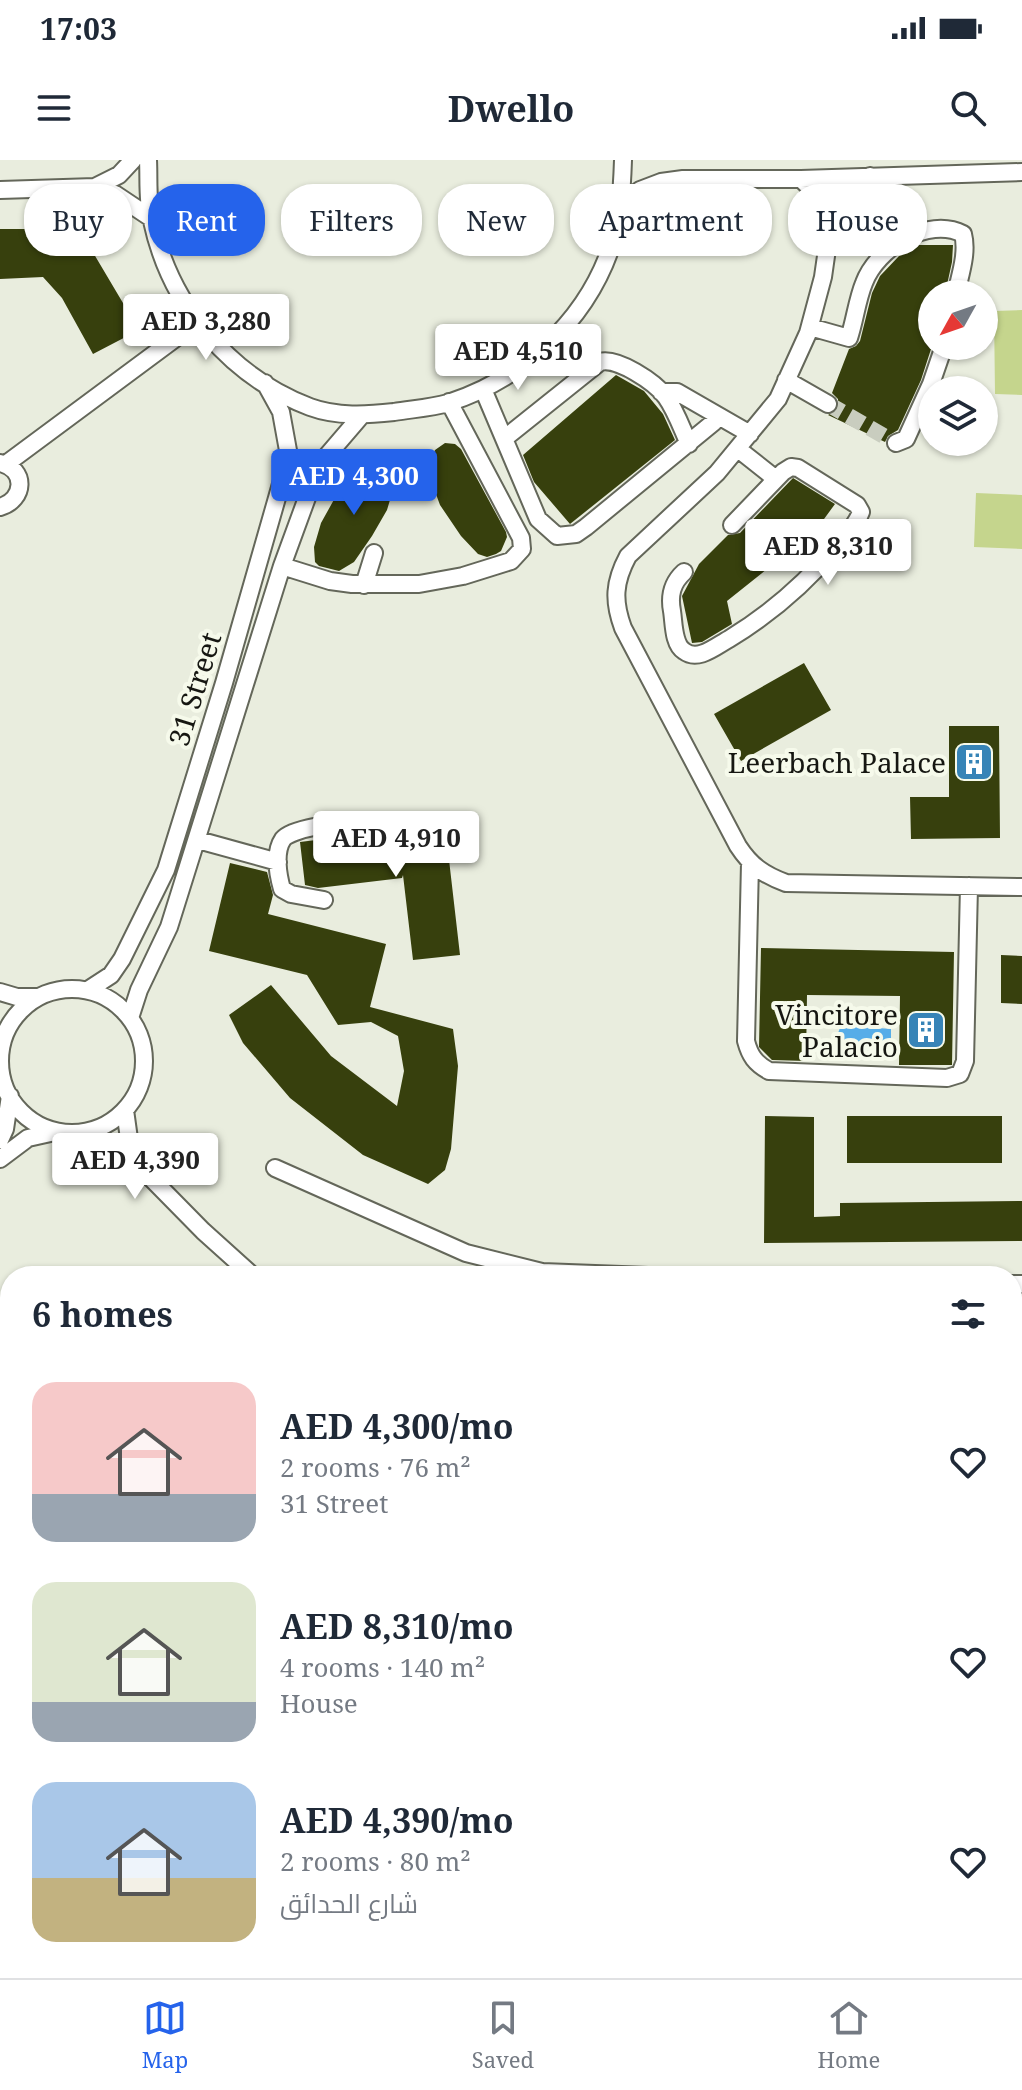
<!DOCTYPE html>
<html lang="en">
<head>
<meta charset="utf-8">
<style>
  body { margin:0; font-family:"Noto Serif",Cairo,serif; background:#f2f2f3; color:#1f2937; height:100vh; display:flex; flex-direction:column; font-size:30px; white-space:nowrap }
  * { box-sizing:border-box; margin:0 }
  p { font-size:26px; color:#747a83 }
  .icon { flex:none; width:44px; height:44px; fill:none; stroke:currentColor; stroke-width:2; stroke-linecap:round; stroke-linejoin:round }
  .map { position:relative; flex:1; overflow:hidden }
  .details { position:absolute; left:0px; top:1106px; width:1022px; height:712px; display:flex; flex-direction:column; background:#fff; border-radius:32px 32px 0 0; box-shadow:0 2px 6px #0004 }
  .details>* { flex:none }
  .top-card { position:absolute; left:24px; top:24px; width:974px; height:72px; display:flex; gap:16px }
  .needle { width:52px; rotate:230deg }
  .controls { position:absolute; left:918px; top:120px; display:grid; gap:16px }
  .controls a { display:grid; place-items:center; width:80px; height:80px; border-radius:50%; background:#fff; box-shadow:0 2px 6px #0004; font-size:40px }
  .price { position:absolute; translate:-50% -68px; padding:0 18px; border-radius:8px; background:#fff; color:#222; font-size:26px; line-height:52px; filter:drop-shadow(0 2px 4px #0008) }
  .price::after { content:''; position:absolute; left:50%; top:48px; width:24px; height:18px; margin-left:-12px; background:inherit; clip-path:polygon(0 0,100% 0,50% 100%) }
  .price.selected { background:#2563eb; color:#fff }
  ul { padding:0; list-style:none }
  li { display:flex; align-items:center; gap:24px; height:200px; padding:0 32px }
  li span { display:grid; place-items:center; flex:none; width:224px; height:160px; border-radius:24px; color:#555 }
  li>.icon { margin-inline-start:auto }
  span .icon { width:96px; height:96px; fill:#fffc; stroke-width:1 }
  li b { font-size:34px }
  h2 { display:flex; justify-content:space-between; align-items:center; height:96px; padding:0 32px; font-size:34px }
  .pill { padding:0 28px; border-radius:32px; background:#fff; box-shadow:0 2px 6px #0004; font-size:28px; line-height:72px }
  .pill.selected { background:#2563eb; color:#fff }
  .status { display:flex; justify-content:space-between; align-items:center; height:56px; padding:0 40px; background:#fff; direction:ltr }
  .status svg { height:22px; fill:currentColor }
  header { display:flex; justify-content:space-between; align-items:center; height:104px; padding:0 32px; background:#fff; font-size:36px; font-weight:700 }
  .tab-bar { display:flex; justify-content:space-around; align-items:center; height:112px; border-top:2px solid #e0e1e3; background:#fff; font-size:22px; color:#747a83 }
  .tab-bar a { display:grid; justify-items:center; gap:4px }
  .tab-bar .selected { color:#2563eb }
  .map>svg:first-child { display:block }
  .green { fill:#c5d58d }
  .water { fill:#56ade8 }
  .building { fill:#37400d }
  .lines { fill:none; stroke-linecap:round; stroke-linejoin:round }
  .minor-tunnel { stroke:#c9cdbf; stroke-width:16; stroke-dasharray:16 8; stroke-linecap:butt }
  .minor-casing { stroke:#64675a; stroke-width:20 }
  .minor { stroke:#fff; stroke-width:16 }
  .labels { text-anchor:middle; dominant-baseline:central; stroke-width:8; stroke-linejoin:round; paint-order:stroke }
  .street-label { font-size:28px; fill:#161712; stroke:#f6faeb }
  .poi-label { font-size:28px; fill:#161712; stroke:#f6faeb; text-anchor:end }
</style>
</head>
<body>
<div class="status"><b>17:03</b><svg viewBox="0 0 49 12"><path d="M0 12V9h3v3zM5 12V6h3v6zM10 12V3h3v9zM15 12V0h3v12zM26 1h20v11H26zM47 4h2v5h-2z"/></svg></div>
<header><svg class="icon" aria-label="menu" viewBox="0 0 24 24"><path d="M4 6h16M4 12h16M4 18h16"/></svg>Dwello<svg class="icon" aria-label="search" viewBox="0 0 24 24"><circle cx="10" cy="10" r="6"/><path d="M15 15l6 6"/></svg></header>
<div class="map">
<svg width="1022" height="1818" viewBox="0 0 1022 1818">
  <rect width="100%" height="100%" fill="#e9edde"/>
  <path class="green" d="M1022 150V235L995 234 994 151Z
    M976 333 1022 335V389L974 387Z"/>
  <path class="water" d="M841 865 891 869V886L843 884 837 876Z"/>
  <path class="building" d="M0 69H65L88 84 139 170 93 194 62 138 43 117 0 119Z
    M918 85H953L952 102 945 134H932V186L921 220 898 270 888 276 885 282 828 255 838 249V239L832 233 849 189 856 186 860 181 872 133 880 116 899 96Z
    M616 215 644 231 663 254 675 280 570 364 534 322 523 295Z
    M445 283 455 284 461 289 506 372 507 377 501 391 496 394 487 397 478 394 461 376 440 345 430 318 431 299 435 290Z
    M380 303 389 309 395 323 387 350 372 376 354 402 339 411 319 406 315 402 314 387 321 363 341 327 365 305Z
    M793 318 835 344 816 370 727 441 732 464 702 482 692 483 682 436 699 404 728 375 740 373Z
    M804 503 831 550 741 601 714 554Z
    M949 566H999L1000 678 911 679 910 637H949Z
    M445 665 460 795 413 800 403 715 402 718 318 728 305 725 300 682 348 676 356 683 362 684 368 680 371 674Z
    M230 703 267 712 273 735 268 754 386 784 370 847 453 869 458 906 451 989 445 1010 428 1024 363 995 290 938 243 883 229 855 271 825 331 896 397 946 404 911 398 876 371 862 338 865 307 815 209 791Z
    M761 788 954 792 952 905H899L900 836 807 835 806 901 772 900 759 887Z
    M1001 795 1022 796V844L1001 843Z
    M765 956 814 957V1057L840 1056V1043L1022 1041V1081L764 1083Z
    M847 956H1002V1003H847Z"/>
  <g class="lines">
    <path class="minor-tunnel" d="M828 244 896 283"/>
    <defs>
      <path id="minor" d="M148 0C149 20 147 41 152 61 170 145 229 216 310 247 337 257 367 255 394 252 412 249 431 248 448 243 522 219 584 163 610 90 620 60 622 31 623 0
        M870 16 853 31 839 48 830 68 823 117 808 173 778 239 717 313 628 396C614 422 613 441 623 468L738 686C751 706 764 715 786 723L1022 727
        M801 19C817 34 825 47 830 68
        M95 27 119 15 133 0
        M0 30 95 27 115 34 151 58
        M622 43 640 30 661 22 683 19H801L1022 12
        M810 167 849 178C855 160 857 140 864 123 877 88 928 56 963 74 968 93 960 115 956 134
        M786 220 828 244
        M483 229 538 359 557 376 576 374 586 367 714 262
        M661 232H677L750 274
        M505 278 600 202C617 197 655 222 666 237 676 251 682 269 689 284
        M896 283 906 279 931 224 944 186
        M738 289 776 319
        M0 303C27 309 25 340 0 347
        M6 304 196 163
        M282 406 330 421 352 424H419L463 416 511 401 522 389 521 378 449 242
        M684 412C672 423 669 435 672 451 674 463 673 484 684 491 698 502 716 486 729 479 770 454 805 424 836 387 845 377 856 365 861 352L857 345 798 308 791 307 783 312 732 365
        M364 425 374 393
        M198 680 278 702
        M750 703 746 881C750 896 755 903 769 911L947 918 960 914 965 901 969 726
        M324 740 291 734 282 729C278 715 274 692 283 679 291 669 338 661 350 665 356 667 356 669 360 673
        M0 901a72 72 0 1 1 144 0a72 72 0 1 1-144 0Z
        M88 830 111 815 122 799 166 710 224 523 289 296 281 252 265 223
        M0 832 17 837H37
        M130 858 139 830 169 767 282 406 312 324 325 298 361 256
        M125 950 130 986 144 1011 203 1071 253 1116
        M80 973 109 989 139 1017
        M0 980 5 969 10 936
        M0 999 28 978 55 972
        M275 1008 466 1093 542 1112 648 1116
        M1012 1124H1022
        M0 1236 10 1246
        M1012 1377H1022
        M2 1422 10 1431
        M0 1472 10 1461
        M0 1528 10 1535
        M1012 1632 1022 1631
        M364 1808 365 1818
        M576 1808 617 1818
        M938 1818V1808"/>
    </defs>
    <use href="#minor" class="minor-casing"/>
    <use href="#minor" class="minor"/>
  </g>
  <defs>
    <symbol id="building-square" viewBox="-11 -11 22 22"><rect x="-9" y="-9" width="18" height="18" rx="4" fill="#3784b7" stroke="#f6faeb"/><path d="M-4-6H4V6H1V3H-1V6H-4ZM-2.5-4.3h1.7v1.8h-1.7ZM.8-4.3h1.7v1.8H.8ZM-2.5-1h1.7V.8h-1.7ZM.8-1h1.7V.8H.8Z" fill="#fff"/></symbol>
  </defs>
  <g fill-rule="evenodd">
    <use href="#building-square" x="952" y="580" width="44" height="44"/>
    <use href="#building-square" x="904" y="848" width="44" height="44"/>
  </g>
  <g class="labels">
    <g class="street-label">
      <text transform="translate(194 529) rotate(-73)">31 Street</text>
    </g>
    <g class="poi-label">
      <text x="946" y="602">Leerbach Palace</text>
      <text x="898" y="854">Vincitore<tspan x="898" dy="32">Palacio</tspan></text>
    </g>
  </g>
</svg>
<div class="controls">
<a><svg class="needle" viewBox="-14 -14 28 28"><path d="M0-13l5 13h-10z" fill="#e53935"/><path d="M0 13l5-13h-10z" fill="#747a83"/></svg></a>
<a><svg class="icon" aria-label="layers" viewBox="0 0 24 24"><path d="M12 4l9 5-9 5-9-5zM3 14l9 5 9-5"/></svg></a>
</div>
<b class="price" style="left:206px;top:202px">AED 3,280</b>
<b class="price" style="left:518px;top:232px">AED 4,510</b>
<b class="price selected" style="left:354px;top:357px">AED 4,300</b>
<b class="price" style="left:828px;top:427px">AED 8,310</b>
<b class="price" style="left:396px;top:719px">AED 4,910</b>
<b class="price" style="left:135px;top:1041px">AED 4,390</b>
<div class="top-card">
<a class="pill">Buy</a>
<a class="pill selected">Rent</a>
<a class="pill">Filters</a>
<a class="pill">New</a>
<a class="pill">Apartment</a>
<a class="pill">House</a>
</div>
<section class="details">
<h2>6 homes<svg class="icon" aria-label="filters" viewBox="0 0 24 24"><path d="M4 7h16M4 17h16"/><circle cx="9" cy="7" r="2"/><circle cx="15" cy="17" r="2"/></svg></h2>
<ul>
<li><span style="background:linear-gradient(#f6c9c9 70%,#9aa5b1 0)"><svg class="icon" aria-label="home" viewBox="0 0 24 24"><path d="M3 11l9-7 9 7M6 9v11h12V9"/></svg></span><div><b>AED 4,300/mo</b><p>2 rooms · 76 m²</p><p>31 Street</p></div><svg class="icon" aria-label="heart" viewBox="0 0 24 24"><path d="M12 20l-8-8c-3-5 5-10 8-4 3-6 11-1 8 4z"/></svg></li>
<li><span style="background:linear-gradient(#dfe7d0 75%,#9aa5b1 0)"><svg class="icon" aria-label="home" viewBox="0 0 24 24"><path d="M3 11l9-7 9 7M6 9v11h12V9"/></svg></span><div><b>AED 8,310/mo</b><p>4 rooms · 140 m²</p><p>House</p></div><svg class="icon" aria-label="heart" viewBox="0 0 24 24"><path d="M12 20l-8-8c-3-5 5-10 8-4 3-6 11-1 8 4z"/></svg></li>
<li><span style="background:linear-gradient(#a9c7e8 60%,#c2b280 0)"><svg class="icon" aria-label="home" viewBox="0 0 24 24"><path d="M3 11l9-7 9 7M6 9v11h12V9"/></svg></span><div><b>AED 4,390/mo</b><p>2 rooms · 80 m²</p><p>شارع الحدائق</p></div><svg class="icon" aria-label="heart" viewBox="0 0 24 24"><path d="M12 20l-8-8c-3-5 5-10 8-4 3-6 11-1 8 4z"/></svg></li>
</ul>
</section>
</div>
<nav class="tab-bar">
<a class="selected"><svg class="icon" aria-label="map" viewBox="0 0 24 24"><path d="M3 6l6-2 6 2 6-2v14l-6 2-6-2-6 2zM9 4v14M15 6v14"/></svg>Map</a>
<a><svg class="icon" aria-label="saved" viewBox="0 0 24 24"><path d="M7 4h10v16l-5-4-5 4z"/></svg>Saved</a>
<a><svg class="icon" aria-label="home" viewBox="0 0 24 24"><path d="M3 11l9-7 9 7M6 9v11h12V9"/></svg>Home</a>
</nav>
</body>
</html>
